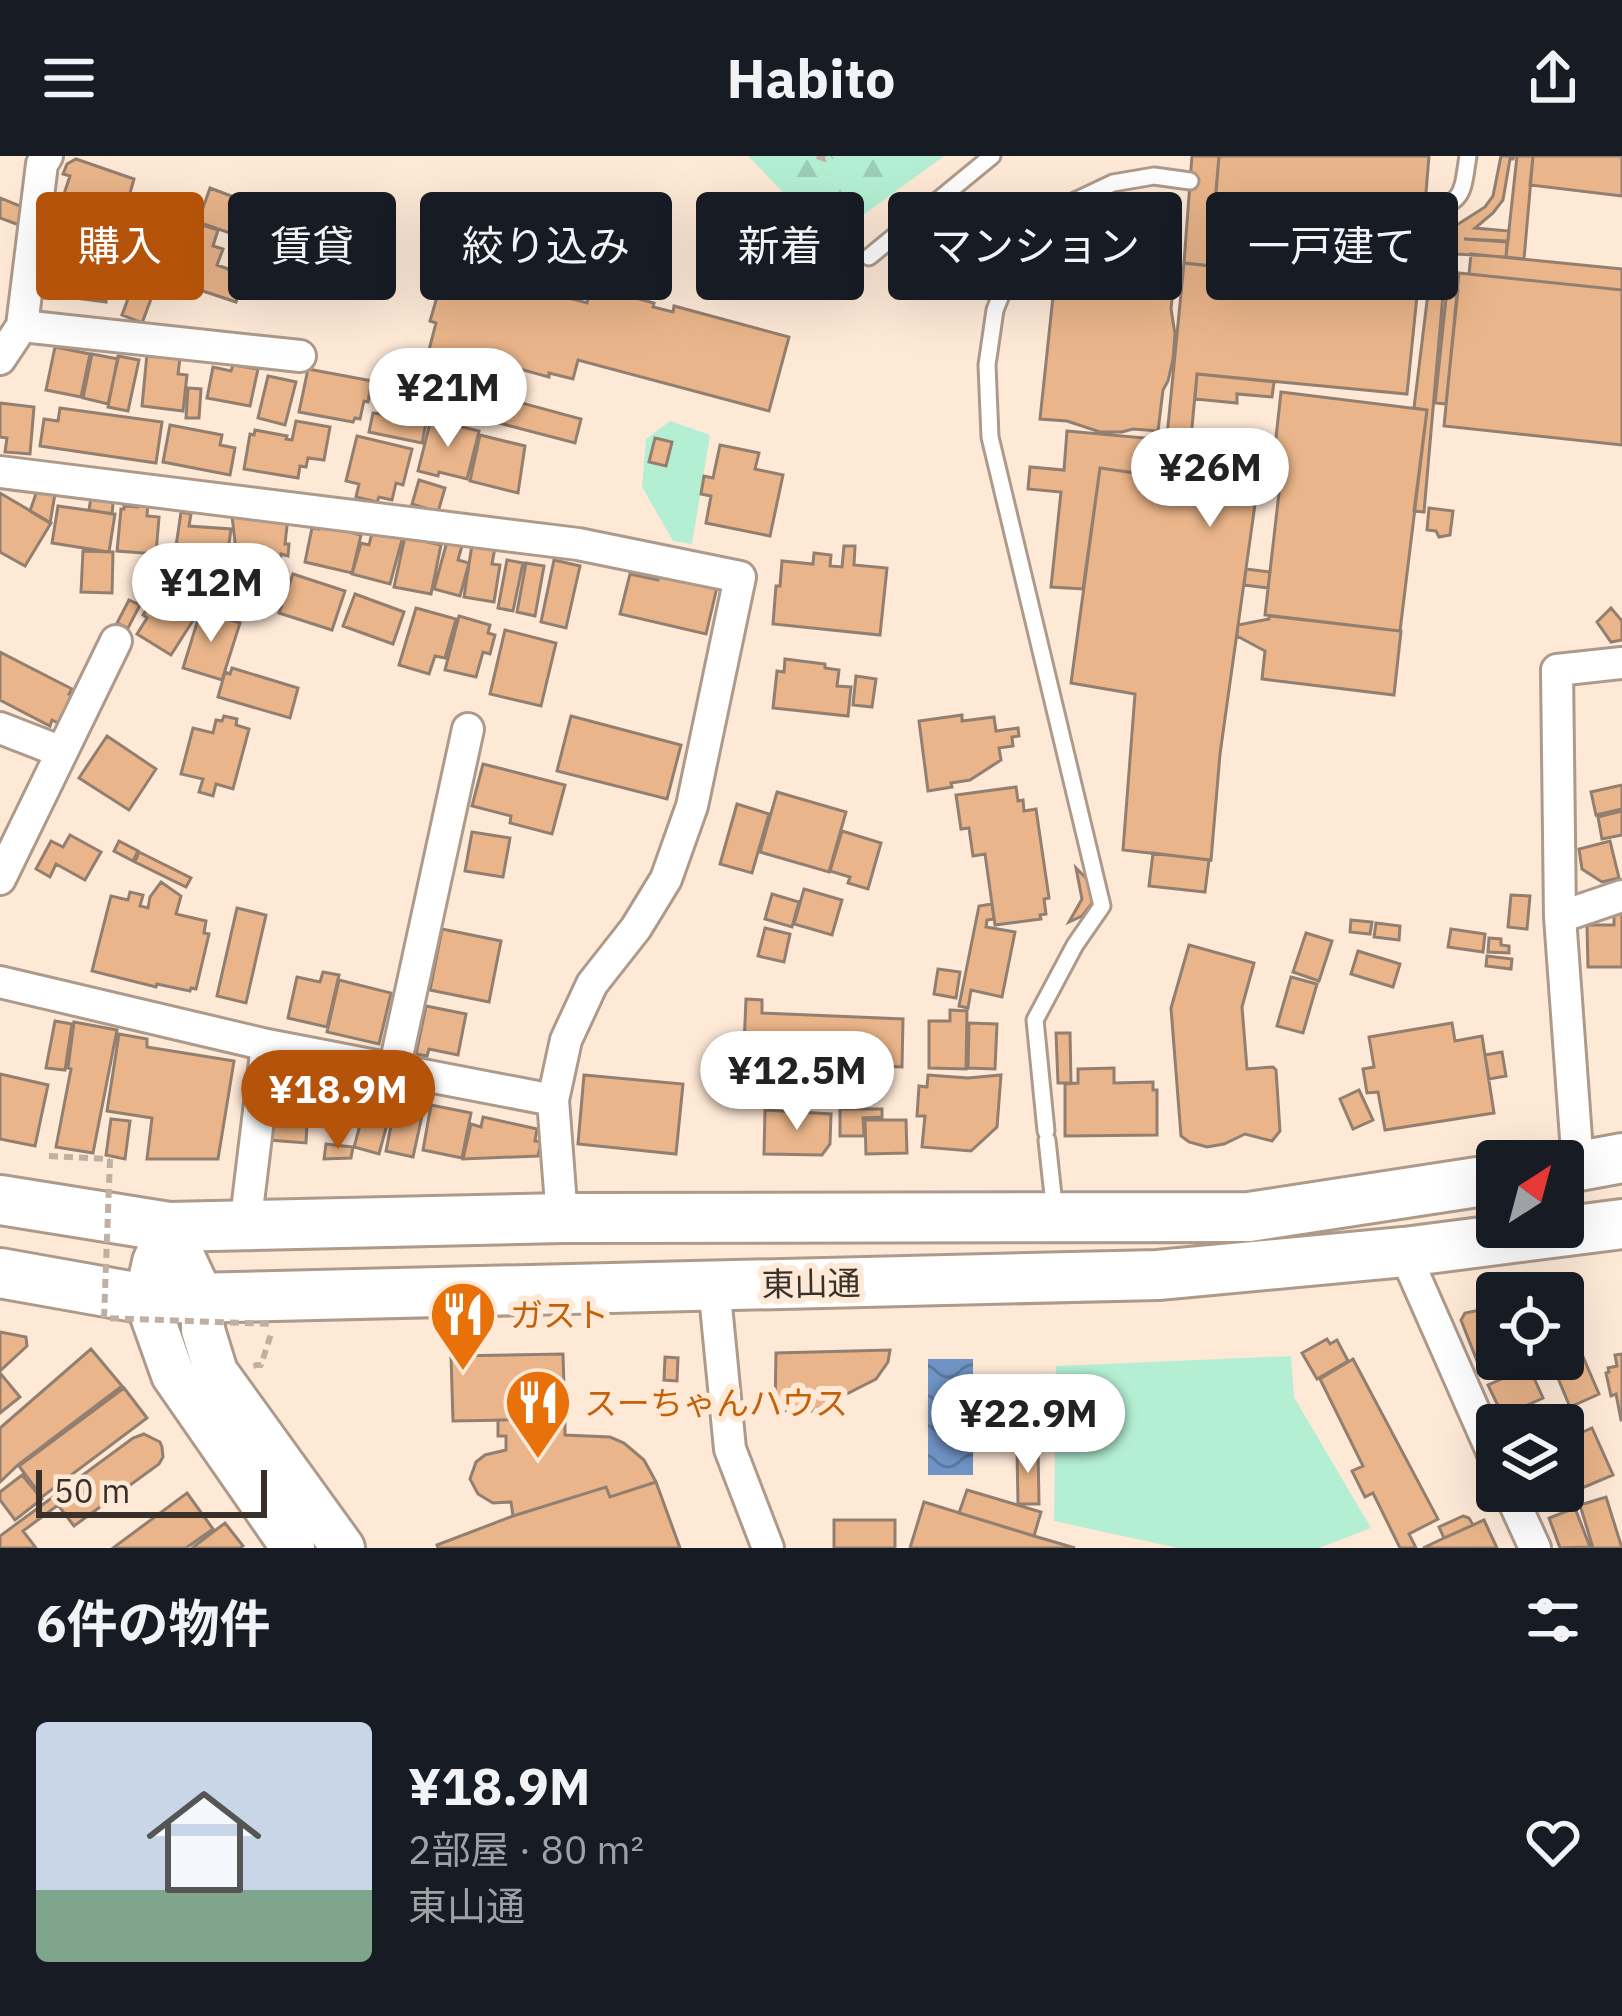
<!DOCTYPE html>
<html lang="ja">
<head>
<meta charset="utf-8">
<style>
  body { margin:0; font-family:"IBM Plex Sans","Noto Sans JP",sans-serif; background:#20242c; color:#f1f3f6; height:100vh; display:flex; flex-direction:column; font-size:45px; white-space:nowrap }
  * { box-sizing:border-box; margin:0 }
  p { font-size:39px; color:#9ea1a6 }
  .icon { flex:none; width:66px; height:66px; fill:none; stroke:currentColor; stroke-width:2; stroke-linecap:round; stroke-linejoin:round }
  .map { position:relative; height:1392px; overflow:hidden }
  .panel { display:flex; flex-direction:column; background:#171b24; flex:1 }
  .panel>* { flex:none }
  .guide { position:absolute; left:36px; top:36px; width:1551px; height:108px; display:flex; gap:24px }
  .needle { width:78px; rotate:36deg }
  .controls { position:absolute; left:1476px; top:984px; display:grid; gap:24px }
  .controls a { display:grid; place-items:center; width:108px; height:108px; border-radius:12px; background:#171b24; box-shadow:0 12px 48px #0002; font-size:60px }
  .scale { position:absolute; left:36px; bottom:30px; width:231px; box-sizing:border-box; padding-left:12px; border:6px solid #39302a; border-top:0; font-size:33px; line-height:42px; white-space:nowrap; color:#39302a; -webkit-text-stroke:9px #fee9d7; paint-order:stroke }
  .price { position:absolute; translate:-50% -102px; padding:0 27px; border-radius:42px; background:#fff; color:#222; font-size:39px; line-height:78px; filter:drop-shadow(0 3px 6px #0008) }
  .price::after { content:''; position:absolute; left:50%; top:72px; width:36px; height:27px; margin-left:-18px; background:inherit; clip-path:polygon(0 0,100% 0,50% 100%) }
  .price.on { background:#b45309; color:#fff }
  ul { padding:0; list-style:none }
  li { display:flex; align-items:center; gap:36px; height:300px; padding:0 36px }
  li+li { border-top:3px solid #363941 }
  li span { display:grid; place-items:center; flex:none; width:336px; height:240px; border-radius:12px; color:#555 }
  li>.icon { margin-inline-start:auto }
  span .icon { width:144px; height:144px; fill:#fffc; stroke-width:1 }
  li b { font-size:51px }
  h2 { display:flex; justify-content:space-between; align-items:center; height:144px; padding:0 36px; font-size:51px }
  .chip { padding:0 42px; border-radius:12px; background:#171b24; box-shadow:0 12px 48px #0002; font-size:42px; line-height:108px }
  .chip.on { background:#b45309; color:#fff }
  header { display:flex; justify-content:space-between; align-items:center; height:156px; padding:0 36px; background:#171b24; font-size:54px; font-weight:700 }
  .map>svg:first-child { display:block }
  .forest { fill:url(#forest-firs) }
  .park { fill:#b4efd4 }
  .water { fill:url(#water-waves) }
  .building { fill:#eab58a; stroke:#937f70; stroke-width:3 }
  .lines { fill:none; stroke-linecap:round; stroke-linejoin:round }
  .lane-casing { stroke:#ae9a8a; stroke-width:21 }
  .street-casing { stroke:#ae9a8a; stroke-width:36 }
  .secondary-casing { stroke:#ae9a8a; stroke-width:48 }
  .primary-casing { stroke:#ae9a8a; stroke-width:54 }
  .path { stroke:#c1b0a2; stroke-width:6; stroke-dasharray:9 6; stroke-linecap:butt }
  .lane { stroke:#fff; stroke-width:15 }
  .street { stroke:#fff; stroke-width:30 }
  .secondary { stroke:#fff; stroke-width:42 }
  .primary { stroke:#fff; stroke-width:48 }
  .path-bridge { stroke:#c1b0a2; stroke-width:6; stroke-dasharray:9 6; stroke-linecap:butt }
  .labels { text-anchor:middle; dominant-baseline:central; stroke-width:12; stroke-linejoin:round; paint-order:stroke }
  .street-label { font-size:33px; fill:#39302a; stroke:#fee9d7 }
  .food-label { font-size:33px; fill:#c56008; stroke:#fee9d7; text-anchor:start }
</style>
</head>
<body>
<header><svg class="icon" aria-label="menu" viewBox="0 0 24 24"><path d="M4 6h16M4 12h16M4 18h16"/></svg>Habito<svg class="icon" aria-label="share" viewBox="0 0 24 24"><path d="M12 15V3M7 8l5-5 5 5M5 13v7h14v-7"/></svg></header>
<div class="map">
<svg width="1622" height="1392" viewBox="0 0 1622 1392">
  <defs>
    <pattern id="forest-firs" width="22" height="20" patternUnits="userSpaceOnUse" patternTransform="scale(3)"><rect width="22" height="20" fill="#b4efd4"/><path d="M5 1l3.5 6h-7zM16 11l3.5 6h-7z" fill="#9ccdb6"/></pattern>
    <pattern id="water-waves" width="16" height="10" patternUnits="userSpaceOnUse" patternTransform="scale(3)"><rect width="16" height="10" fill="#6f93c4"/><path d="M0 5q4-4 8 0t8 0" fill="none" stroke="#5c789f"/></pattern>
  </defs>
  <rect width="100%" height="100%" fill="#fee9d7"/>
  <path class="forest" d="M748 0H944L829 84Z"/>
  <path class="park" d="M670 265 710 279 692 388 673 385 642 331 646 283Z
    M1291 1200 1294 1241 1371 1372 1319 1392H1178L1054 1365 1056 1210Z"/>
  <path class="water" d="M928 1203H973V1319H928Z"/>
  <path class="building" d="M1192 0H1219L1210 110 1184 107Z
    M1219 0H1429L1419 121 1210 104Z
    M1501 0H1514L1513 3H1510L1503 44 1493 57 1475 72 1509 75 1508 85 1464 83 1507 86 1506 101 1456 98 1432 125 1444 127 1424 356 1414 355 1427 254 1414 252 1428 137 1417 136 1423 79 1438 81 1485 51 1493 40Z
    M1517 0H1533L1524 103 1506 101Z
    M1533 0H1622V40L1530 29Z
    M76 3 134 23 130 37 142 42 133 66 63 41 70 20 63 18 67 8Z
    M210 32 268 54 256 86 198 66Z
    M0 42 25 52 19 69 0 62Z
    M558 43 584 50 577 77 551 70Z
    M185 52 200 58 196 67 218 74 213 90 223 93 217 109 245 119 236 146 161 121Z
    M151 53 180 64 165 108 134 100Z
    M51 78 89 83V89L112 92 111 98 116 99 111 140H106V146L51 139V134L48 133 53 91 49 90Z
    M1107 79 1134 85 1137 93 1130 98 1129 104 1151 113 1175 115 1171 153 1175 178 1173 203 1168 225 1163 234 1158 275 1133 273 1122 276H1100L1067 265 1040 263 1057 103 1086 105 1103 100 1104 95 1099 86Z
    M1471 98 1622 113V134L1469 118Z
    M1184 107 1418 130 1407 238 1197 218 1187 324 1257 334 1220 598 1211 704 1123 694 1135 538 1071 527 1100 312 1163 321Z
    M140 111 160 119 142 167 122 159Z
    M451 111 487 121 484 131 499 135 502 124 587 147 591 130 654 147 653 151 673 156 674 150 789 181 769 255 578 204 573 223 549 217V221L520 213 519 218 429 194 436 167 430 165 437 141 446 133Z
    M1459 117 1622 134V289L1444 270Z
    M1447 133 1458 134 1446 248 1435 247Z
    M55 191 90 198 81 241 46 234Z
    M92 198 118 203 108 248 83 242Z
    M147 198 180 202 178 218 187 219 183 255 142 250Z
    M118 200 139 204 128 255 108 251Z
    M233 209 258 213 250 250 207 242 213 211 231 215Z
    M308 213 372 225 368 246 364 245 360 263 355 262 353 266 299 256Z
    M390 217 418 225 413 243 385 236Z
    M1197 218 1274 226 1272 241 1237 238V247L1195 243Z
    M268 220 296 226 285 269 258 262Z
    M426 221 581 263 575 287 419 246Z
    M188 232 201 233 199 262H186Z
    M1281 236 1427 254 1400 475 1265 459 1279 337 1270 336Z
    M0 247 34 251 30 298 5 296 7 282 0 281Z
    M382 248 428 257 422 287 369 276 373 257 380 258Z
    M60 252 162 266 156 307 40 290 44 263 58 265Z
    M431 263 479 275 467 323 439 316 438 320 418 315Z
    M296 265 330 271 324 304 308 302 306 311 300 310 298 322 244 313 250 278 254 279 255 274 287 280 286 283 292 284Z
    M170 269 222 279 220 289 235 292 230 319 163 306Z
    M1067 275 1167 284 1163 321 1100 312 1083 433 1051 431 1061 336 1028 333 1030 311 1064 314Z
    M480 279 525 290 518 337 470 325Z
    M357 280 412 293 403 329 396 327 392 344 379 341 377 346 356 341 359 328 346 325Z
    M1194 280 1255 288 1254 297 1274 300 1271 319 1190 308Z
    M655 282 672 286 666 310 649 306Z
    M720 289 759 297 755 313 783 319 770 380 706 367 711 340 701 338 704 320 713 322Z
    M1190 308 1271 319 1270 336 1188 324Z
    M419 324 445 332 438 356 412 348Z
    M38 332 55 338 50 367 30 355Z
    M92 335 114 338 112 358 89 354Z
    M0 337 51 367 25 410 0 396Z
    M138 347 148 348 147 360 159 361 156 398 117 395 121 353H124V350L138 351Z
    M58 350 115 358 109 396 52 387Z
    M231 351 288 361 285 388H289L288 400 281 398 280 407 268 406 267 421 254 420V433L231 431 235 386Z
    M1429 352 1453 355 1450 379 1439 381 1436 375 1427 374Z
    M181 356 191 358 189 370 231 373 225 418 173 411Z
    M320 368 361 379 352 417 305 406 312 372 319 373Z
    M373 373 403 380 390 428 352 418 361 387 369 389Z
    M405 381 441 389 431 438 394 431Z
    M448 382 463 386 458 404 469 407 460 440 434 433Z
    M473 382 496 386 492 408 500 409 494 446 464 441Z
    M844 390H855L854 409 887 412 880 479 773 468 776 430H780L782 405 813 408 814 397 831 399 830 410 842 411Z
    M83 395 113 396 112 437 81 436Z
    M507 404 523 407 513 455 498 452Z
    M554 404 580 410 566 472 541 466Z
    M526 407 544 410 535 460 517 456Z
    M1246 413 1270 416 1268 432 1244 429Z
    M660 414 718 427 706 478 620 458 630 418 658 424Z
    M293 418 345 435 332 474 279 457Z
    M355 438 404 456 393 488 343 470Z
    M156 439 173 449 177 441 199 455 171 499 137 478 147 462 143 459Z
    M129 444 140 449 128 472 117 467Z
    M416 452 456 463 445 502 435 500 429 518 399 509Z
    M1611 452 1622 465V484L1611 486 1597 466Z
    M201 454 240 467 222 524 183 512Z
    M459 460 490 469 488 477 495 479 490 498 483 496 476 521 445 514Z
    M1269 460 1401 475 1394 539 1262 523 1265 495 1237 480 1238 469 1269 463Z
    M505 474 556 487 541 550 490 538Z
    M0 496 72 533 69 538 76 541 62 569 52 564 50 570 0 544Z
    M785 503 825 508V512L839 514 837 530 851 531 848 560 773 552 777 515 784 516Z
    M232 512 298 532 290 562 218 541 225 516 230 518Z
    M856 520 876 523 872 551 853 549Z
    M962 559V565L994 561 996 575 1018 572 1019 580 1012 581 1013 590 999 592 1001 604 970 624 951 627 952 631 928 635 919 565Z
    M224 560 237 563 236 569 249 573 233 633 216 628 213 640 199 636 203 623 181 618 193 572 213 577 216 564 222 565Z
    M571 560 681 589 667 643 557 615Z
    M107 580 156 613 129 654 79 622Z
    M483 608 565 629 552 678 510 667 511 660 472 650Z
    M1622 629V653L1596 659 1591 636Z
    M1016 631 1018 645 1023 644 1024 655 1036 653 1049 742 1044 743 1046 758 1040 759 1041 763 995 769 985 698 973 700 969 672 961 673 956 639Z
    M777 636 846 656 829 716 760 696Z
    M737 648 769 658 752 717 720 708Z
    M1622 655V679L1602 683 1598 661Z
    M842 675 881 687 868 733 848 727 850 721 830 715Z
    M472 676 510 682 503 721 465 715Z
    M70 679 101 696 85 724 56 708 50 721 36 713 51 685 63 691Z
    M119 685 138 695 133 705 114 695Z
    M1610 685 1619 722 1602 726 1582 713 1579 693Z
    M139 696 191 722 186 731 135 706Z
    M1153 697 1209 704 1205 736 1149 730Z
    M1076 712 1092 728 1094 745 1082 760 1069 766 1082 743Z
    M161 726 181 740 176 758 206 765 204 777 209 778 196 833 191 832 190 835 157 828 156 831 92 815 111 740 128 744 130 736 143 739 140 750 148 752 150 741Z
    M804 733 842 744 832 779 794 768Z
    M772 738 799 746 792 771 765 763Z
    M1511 739 1530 740 1527 773 1508 771Z
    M992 748 994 763 987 764 986 771 1015 776 1002 841 971 834 968 852 959 850 979 750Z
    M237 752 266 759 246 847 217 840Z
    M1614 757H1622V811H1588L1587 769H1614Z
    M1351 764 1372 766 1370 778 1350 776Z
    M1376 767 1400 770 1399 784 1374 781Z
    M765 772 790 778 784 806 758 800Z
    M442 773 501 785 489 846 430 834Z
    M1451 773 1485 778 1483 796 1448 791Z
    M1306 777 1332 785 1319 825 1293 816Z
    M1489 782 1501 783V789L1509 790V797L1488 796Z
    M1189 789 1254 807 1242 851 1247 913 1273 911 1276 914 1280 975 1272 985 1245 978 1224 988 1207 991 1189 986 1181 980 1171 852Z
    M1358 795 1400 808 1393 831 1351 818Z
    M1487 800 1512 803 1511 813 1486 810Z
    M938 813 960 816 956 842 934 838Z
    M323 816 339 819 327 871 288 862 297 821 320 826Z
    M1291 821 1317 828 1303 877 1277 870Z
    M339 824 391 837 379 888 327 876Z
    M746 843 762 844V857L903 863 902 911 757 905 758 891 744 890Z
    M426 850 466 858 458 899 429 893 427 900 416 898Z
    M950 854 967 855 966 913 929 912V865H950Z
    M55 865 72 868 65 914 46 912Z
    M74 866 117 874 93 997 56 991 71 913 68 912Z
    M969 867 997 868 995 913 968 912Z
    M1452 867 1455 885 1482 880 1494 957 1385 974 1378 936 1367 937 1363 913 1374 911 1369 881Z
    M1056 877H1070L1071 927H1058Z
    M119 878 147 883V891L234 905 218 1003H147L152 962 107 955Z
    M1502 896 1506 920 1489 923 1485 899Z
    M1114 912V927L1153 926V934H1157V979L1065 980V928L1078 927V913Z
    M0 918 48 929 35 990 0 983Z
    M584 919 683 928 676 998 578 988Z
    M928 919 968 922 1001 919 997 971 971 995 922 991 925 960H917L919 930 927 931Z
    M1359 934 1373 964 1353 973 1340 943Z
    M368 940 393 946 379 998 354 991Z
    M397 940 425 946 413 1001 386 995Z
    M431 949 471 957 462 1002 423 994Z
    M840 953H882V961L863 962 864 980H840Z
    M765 954 831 958 830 988 822 999 764 998Z
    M267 961 307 967 306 987 269 984Z
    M483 961 537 973 535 985 541 986 538 1000 463 1003 471 968 481 971Z
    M111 963 130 965 125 1003 106 999Z
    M865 964H906L907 997 866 998Z
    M326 988 353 991 351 1002 324 1003Z
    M1485 1153 1486 1156 1497 1154V1203L1508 1204 1481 1215 1461 1164 1465 1157Z
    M0 1176 26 1181 27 1190 0 1215Z
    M1327 1183 1330 1188 1337 1184 1348 1205 1317 1223 1302 1197Z
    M1578 1189 1599 1238 1570 1251 1550 1203H1563V1196Z
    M91 1193 122 1230 18 1309 0 1326V1272Z
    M890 1194 888 1206 876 1223 813 1255H775L776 1197Z
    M563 1198 565 1263 453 1265 451 1200Z
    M1622 1198V1264H1621L1616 1238 1611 1240 1606 1217 1609 1216 1608 1212 1617 1210 1615 1199Z
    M665 1201 678 1202 677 1225 664 1224Z
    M1353 1203 1438 1363 1409 1378 1416 1392H1400L1373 1337 1365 1341 1352 1315 1363 1310 1320 1223Z
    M1529 1211 1543 1242 1503 1260 1488 1229Z
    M0 1217 20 1241 0 1257Z
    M124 1232 147 1262 42 1341 19 1310Z
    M565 1263V1279L610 1281 624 1287 644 1304 656 1326 610 1341 606 1331 513 1360 511 1346 493 1347 478 1338 470 1323 476 1306 485 1299 506 1294V1280H498V1264Z
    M1592 1272 1613 1319 1542 1349 1536 1335H1563V1285Z
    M144 1278 160 1286 162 1291 163 1301 159 1308 74 1370 58 1349 23 1375 36 1392H0V1380L133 1282Z
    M1017 1292H1038L1039 1348H1018Z
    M22 1319 42 1343 15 1364 0 1344V1336Z
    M656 1326 680 1392H438L437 1389 513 1360 606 1331 610 1341Z
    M967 1334 1041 1356 1034 1380 959 1357Z
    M187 1337 213 1373 186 1392H113Z
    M1606 1341 1622 1392H1593L1580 1349Z
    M924 1346 1034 1380 1075 1392H910Z
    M1575 1352 1590 1391 1560 1392 1549 1362Z
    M1463 1360 1469 1362 1473 1369 1444 1382 1439 1371Z
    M834 1364H895V1392H834Z
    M1484 1364 1497 1392H1423L1444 1382Z
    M225 1367 243 1390 240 1392H192Z"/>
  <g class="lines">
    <defs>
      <path id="lane" d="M1425 54C1465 47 1462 37 1468 0
        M869 101 992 0
        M1046 975 1035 864 1075 789 1102 750 990 281 987 209 995 154 1015 104 1035 72 1058 53 1113 27 1154 20 1190 25
        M1047 984 1055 1058"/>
      <path id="street" d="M22 170 300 200
        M0 203 22 170 42 8 47 0
        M0 316 578 388 740 421 692 650 666 723 636 772 592 828 566 884 553 944 562 1062
        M0 572 62 596
        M0 723 116 485
        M1560 761 1622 740
        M0 826 267 889 553 944
        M394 914 468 573
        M1578 1010 1560 761 1557 514 1622 507
        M245 1071 267 889
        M1404 1096 1497 1307
        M714 1129 730 1293 768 1392
        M1509 1335 1535 1392"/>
      <path id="secondary" d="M169 1071 203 1143V1174L216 1216 343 1392
        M169 1071 154 1106 146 1143 173 1219 293 1392"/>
      <path id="primary" d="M1563 1013 1622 1002
        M0 1044 169 1071 562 1062 1249 1061 1497 1023
        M0 1117 146 1143 1158 1119 1404 1096 1622 1068"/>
    </defs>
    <use href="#lane" class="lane-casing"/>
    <use href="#street" class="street-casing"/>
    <use href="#secondary" class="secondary-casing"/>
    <use href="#primary" class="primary-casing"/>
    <path class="path" d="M817 0 825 3 832 0
      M49 1000 110 1003
      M257 1212 256 1209H261L271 1178"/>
    <use href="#lane" class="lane"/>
    <use href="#street" class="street"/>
    <use href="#secondary" class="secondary"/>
    <use href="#primary" class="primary"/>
    <path class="path-bridge" d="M110 1003 104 1162 274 1168"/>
  </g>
  <defs>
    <symbol id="restaurant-pin" viewBox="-11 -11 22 30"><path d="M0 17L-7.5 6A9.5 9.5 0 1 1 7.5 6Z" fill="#e8710a" stroke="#fee9d7"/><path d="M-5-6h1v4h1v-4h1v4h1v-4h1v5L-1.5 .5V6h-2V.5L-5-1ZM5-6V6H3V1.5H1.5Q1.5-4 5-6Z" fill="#fff"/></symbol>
  </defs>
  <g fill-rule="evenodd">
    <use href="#restaurant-pin" x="425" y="1120" width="76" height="104"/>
    <use href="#restaurant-pin" x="500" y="1208" width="76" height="104"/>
  </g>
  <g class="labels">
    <g class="street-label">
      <text transform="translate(811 1127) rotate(-1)">東山通</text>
    </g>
    <g class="food-label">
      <text x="510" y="1158">ガスト</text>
      <text x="584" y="1246">スーちゃんハウス</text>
    </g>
  </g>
</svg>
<div class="controls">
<a><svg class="needle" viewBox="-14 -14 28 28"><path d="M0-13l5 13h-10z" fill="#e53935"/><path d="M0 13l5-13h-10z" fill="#9ea1a6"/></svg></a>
<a><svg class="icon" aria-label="locate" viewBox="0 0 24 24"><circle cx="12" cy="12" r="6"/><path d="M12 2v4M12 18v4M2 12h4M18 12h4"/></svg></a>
<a><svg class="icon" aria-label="layers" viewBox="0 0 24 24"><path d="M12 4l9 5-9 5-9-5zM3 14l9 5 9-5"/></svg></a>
</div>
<div class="scale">50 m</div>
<b class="price" style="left:448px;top:294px">¥21M</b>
<b class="price" style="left:1210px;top:374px">¥26M</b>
<b class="price" style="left:211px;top:489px">¥12M</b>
<b class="price" style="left:797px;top:977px">¥12.5M</b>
<b class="price on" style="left:338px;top:996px">¥18.9M</b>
<b class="price" style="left:1028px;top:1320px">¥22.9M</b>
<div class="guide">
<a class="chip on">購入</a>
<a class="chip">賃貸</a>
<a class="chip">絞り込み</a>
<a class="chip">新着</a>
<a class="chip">マンション</a>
<a class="chip">一戸建て</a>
</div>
</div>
<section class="panel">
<h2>6件の物件<svg class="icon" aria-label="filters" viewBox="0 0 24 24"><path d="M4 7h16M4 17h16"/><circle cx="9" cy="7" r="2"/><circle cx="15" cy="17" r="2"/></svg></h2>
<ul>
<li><span style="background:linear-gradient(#c9d6e8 70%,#7fa58c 0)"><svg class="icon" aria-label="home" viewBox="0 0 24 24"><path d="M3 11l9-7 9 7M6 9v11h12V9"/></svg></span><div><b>¥18.9M</b><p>2部屋 · 80 m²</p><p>東山通</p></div><svg class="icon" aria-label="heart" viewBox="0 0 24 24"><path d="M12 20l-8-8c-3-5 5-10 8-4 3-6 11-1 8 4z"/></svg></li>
</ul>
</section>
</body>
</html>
